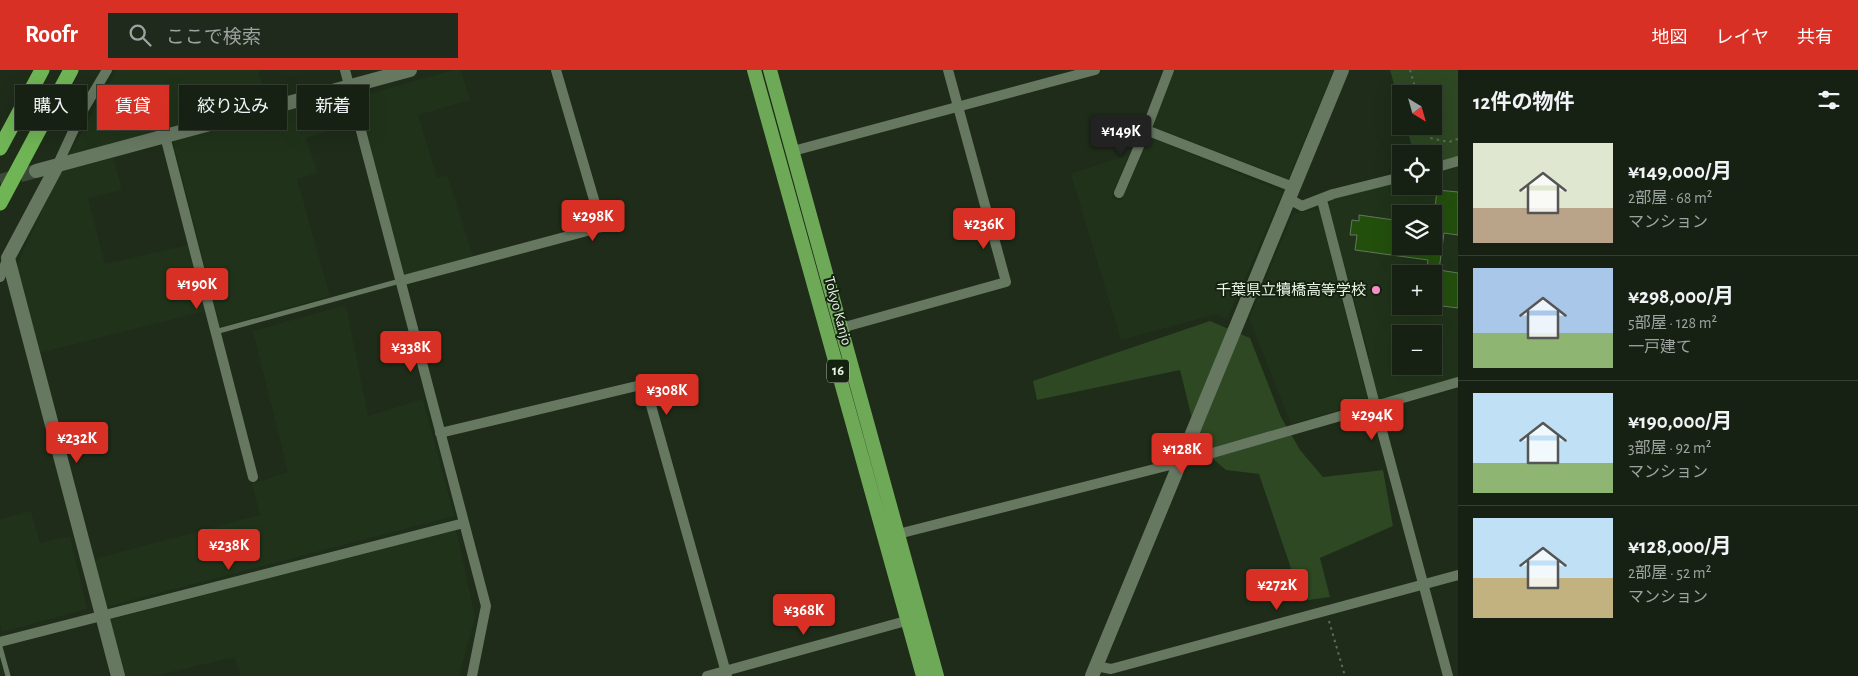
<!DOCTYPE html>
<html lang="ja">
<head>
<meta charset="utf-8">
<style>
  body { margin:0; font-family:"Alegreya Sans","Noto Sans JP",sans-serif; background:#1f291c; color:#f1f3f6; height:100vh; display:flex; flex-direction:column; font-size:19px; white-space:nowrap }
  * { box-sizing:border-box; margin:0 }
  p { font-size:16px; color:#9ea3a0 }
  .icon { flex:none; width:28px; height:28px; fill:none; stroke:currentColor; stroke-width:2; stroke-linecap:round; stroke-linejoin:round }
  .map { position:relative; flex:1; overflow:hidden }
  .panel { display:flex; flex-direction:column; background:#162113; width:400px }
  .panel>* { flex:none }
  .top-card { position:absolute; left:15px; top:15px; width:475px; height:45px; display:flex; gap:10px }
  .needle { width:32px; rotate:143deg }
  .fabs { position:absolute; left:1392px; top:15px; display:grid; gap:10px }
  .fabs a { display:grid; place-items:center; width:50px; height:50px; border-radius:0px; background:#162113; box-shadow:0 5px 20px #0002,0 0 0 1px #353e33; font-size:25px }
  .price { position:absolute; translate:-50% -42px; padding:0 11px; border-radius:5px; background:#d93025; color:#fff; font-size:16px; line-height:32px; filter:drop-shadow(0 1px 2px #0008) }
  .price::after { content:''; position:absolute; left:50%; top:30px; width:15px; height:11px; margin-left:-8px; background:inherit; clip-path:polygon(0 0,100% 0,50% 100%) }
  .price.current { background:#222; color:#fff }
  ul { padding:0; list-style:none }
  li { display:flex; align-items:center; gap:15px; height:125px; padding:0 15px }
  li+li { border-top:1px solid #353e33 }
  li span { display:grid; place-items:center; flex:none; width:140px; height:100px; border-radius:0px; color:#555 }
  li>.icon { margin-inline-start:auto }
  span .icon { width:60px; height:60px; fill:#fffc; stroke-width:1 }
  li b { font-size:21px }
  h2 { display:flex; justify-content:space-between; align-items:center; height:60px; padding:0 15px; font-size:21px }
  .tag { padding:0 18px; border-radius:0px; background:#162113; box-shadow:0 5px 20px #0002,0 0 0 1px #353e33; font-size:18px; line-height:45px }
  .tag.current { background:#d93025; color:#fff }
  header { display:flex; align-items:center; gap:30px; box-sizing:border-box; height:70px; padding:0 25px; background:#d93025; color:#fff }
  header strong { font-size:24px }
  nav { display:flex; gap:28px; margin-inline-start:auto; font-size:18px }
  .search { width:350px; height:45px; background:#1f291c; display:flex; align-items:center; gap:12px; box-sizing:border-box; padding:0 18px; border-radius:0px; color:#9ea3a0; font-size:19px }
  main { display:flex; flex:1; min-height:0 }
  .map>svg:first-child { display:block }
  .built { fill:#20331a; fill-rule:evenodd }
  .green { fill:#2d4822 }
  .building { fill:#234f0d; stroke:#65765f }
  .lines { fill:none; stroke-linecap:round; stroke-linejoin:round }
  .tertiary-tunnel { stroke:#3c4a38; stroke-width:14; stroke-dasharray:14 7; stroke-linecap:butt }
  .path { stroke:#5e6b5a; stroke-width:2; stroke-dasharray:2.5 4; stroke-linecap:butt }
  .service { stroke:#677861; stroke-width:5 }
  .minor { stroke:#677861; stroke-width:10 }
  .tertiary { stroke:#677861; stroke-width:14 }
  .trunk { stroke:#6ea958; stroke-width:14 }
  .motorway { stroke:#70b555; stroke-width:15 }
  .poi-dot { fill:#fa8fc8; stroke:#14230f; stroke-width:2 }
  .labels { text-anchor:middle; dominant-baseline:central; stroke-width:4; stroke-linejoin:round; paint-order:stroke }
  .shield { fill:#14230f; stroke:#a9b5a6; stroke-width:1 }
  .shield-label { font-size:14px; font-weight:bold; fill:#e9f3e6 }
  .poi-label { font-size:15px; fill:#e9f3e6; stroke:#14230f; text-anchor:end }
  .street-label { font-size:15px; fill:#e9f3e6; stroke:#14230f }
</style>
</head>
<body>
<header>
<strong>Roofr</strong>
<div class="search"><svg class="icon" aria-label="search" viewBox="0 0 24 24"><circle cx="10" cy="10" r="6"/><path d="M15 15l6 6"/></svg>ここで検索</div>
<nav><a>地図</a><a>レイヤ</a><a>共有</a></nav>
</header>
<main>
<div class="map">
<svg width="1458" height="606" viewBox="0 0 1458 606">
  <rect width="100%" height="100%" fill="#1e2c19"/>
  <path class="built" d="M117 0H258L267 33 68 86Z
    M454 0H461L470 30 418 45 437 108 447 105 473 186 403 206 358 27Z
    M1173 0H1334L1288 109 1151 56Z
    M342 25 350 55 305 68 318 103 297 109 330 226 220 257 173 71Z
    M1149 67 1283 122 1227 249 1216 244 1121 270 1071 104 1128 85 1111 128 1121 131Z
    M113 88 122 120 88 128 105 194 189 175 205 241 39 283 17 196 59 102Z
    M1458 94V309L1379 331 1365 290 1370 288 1328 135 1331 130 1401 110V116H1434V101ZM1401 144H1434V176H1401ZM1401 204H1434V236H1401ZM1401 264H1434V296H1401Z
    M1319 139 1368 332 1291 354 1249 248 1293 144Z
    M346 235 368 346 423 329 454 446 105 537 91 490 260 445 252 414 288 402 253 261Z
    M31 441 40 473 70 466 87 539 2 562 0 554V449Z
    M456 460 475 547 459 606H241L234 587 155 606H123L109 550Z"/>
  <path class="green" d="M1390 0H1458V87L1434 94V84H1414L1406 56H1434V24H1401V40Z
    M1210 251 1250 268 1281 347 1300 380 1323 407 1383 400 1393 456 1320 488 1330 527 1302 531 1259 404 1226 400 1199 377 1180 300 1037 330 1033 311Z"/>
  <path class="building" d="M1437 120 1458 122V165L1444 163 1439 200 1458 203V238L1434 235V204H1426L1428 190 1355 180 1357 165H1350L1352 150 1359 151V145L1401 151V176H1434V148Z"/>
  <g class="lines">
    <path class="tertiary-tunnel" d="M0 111 36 101"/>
    <path class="path" d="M1410 0 1417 24
      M1426 56 1430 68 1449 72 1458 69
      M1329 551 1345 606"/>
    <path class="service" d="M215 262 400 211
      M0 577 8 606"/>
    <path class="minor" d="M345 0 486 536 472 606
      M1169 0 1146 60 1293 117
      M165 66 253 407
      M793 81 1095 0
      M57 96 82 42 107 0
      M1434 98 1458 91
      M1119 123 1146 60
      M1289 129 1302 136 1333 124 1401 107
      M1322 130 1375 335 1448 606
      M0 207 8 188
      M400 211 602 157 556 0
      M841 258 1006 212 948 0
      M440 363 645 314 727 606
      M898 464 1178 393 1458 312
      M0 572 464 453
      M1096 596 1111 599 1458 505
      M707 606 913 549"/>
    <path class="tertiary" d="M57 96 8 188 118 606
      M36 101 410 0
      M1092 606 1342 0"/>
    <path class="trunk" d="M754 0 923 606
      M770 0 937 606"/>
    <path class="motorway" d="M0 78 42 0
      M0 133 71 0"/>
  </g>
  <circle class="poi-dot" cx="1376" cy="220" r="5"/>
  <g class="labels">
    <rect class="shield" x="827" y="289.5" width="22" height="23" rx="4"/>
    <g class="shield-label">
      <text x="838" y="301">16</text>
    </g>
    <g class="poi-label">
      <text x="1366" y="220">千葉県立犢橋高等学校</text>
    </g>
    <g class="street-label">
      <text transform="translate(838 241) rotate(75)">Tokyo Kanjo</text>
    </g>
  </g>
</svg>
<div class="fabs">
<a><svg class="needle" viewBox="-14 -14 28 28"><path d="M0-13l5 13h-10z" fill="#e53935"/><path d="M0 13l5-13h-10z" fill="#9ea3a0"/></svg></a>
<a><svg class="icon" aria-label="locate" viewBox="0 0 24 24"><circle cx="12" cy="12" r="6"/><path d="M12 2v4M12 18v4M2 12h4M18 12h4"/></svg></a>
<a><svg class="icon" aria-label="layers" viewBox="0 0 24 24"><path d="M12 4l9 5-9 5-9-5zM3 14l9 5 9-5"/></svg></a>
<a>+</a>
<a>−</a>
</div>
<b class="price current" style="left:1121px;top:87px">¥149K</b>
<b class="price" style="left:593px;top:172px">¥298K</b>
<b class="price" style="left:984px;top:180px">¥236K</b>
<b class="price" style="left:197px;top:240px">¥190K</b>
<b class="price" style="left:411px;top:303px">¥338K</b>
<b class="price" style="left:667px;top:346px">¥308K</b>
<b class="price" style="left:1372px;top:371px">¥294K</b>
<b class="price" style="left:77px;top:394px">¥232K</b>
<b class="price" style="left:1182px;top:405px">¥128K</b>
<b class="price" style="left:229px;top:501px">¥238K</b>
<b class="price" style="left:1277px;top:541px">¥272K</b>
<b class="price" style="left:804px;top:566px">¥368K</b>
<div class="top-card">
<a class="tag">購入</a>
<a class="tag current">賃貸</a>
<a class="tag">絞り込み</a>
<a class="tag">新着</a>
</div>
</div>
<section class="panel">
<h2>12件の物件<svg class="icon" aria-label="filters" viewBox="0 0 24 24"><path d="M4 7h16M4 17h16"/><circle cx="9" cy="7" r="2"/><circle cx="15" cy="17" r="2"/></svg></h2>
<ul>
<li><span style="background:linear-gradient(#dfe7d0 65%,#b9a48a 0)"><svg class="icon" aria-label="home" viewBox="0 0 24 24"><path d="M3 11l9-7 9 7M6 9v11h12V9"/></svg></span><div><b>¥149,000/月</b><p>2部屋 · 68 m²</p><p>マンション</p></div></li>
<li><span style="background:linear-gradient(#a9c7e8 65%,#8fb573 0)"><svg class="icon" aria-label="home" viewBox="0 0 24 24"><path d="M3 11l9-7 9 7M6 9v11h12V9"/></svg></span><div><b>¥298,000/月</b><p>5部屋 · 128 m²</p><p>一戸建て</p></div></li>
<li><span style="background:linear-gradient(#bfe0f5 70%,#8fb573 0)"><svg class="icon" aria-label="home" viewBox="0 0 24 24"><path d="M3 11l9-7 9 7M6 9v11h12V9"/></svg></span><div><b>¥190,000/月</b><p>3部屋 · 92 m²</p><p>マンション</p></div></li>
<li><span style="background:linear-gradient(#bfe0f5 60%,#c2b280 0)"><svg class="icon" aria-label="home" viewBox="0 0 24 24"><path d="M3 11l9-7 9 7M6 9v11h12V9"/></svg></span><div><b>¥128,000/月</b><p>2部屋 · 52 m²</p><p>マンション</p></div></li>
</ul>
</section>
</main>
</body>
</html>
